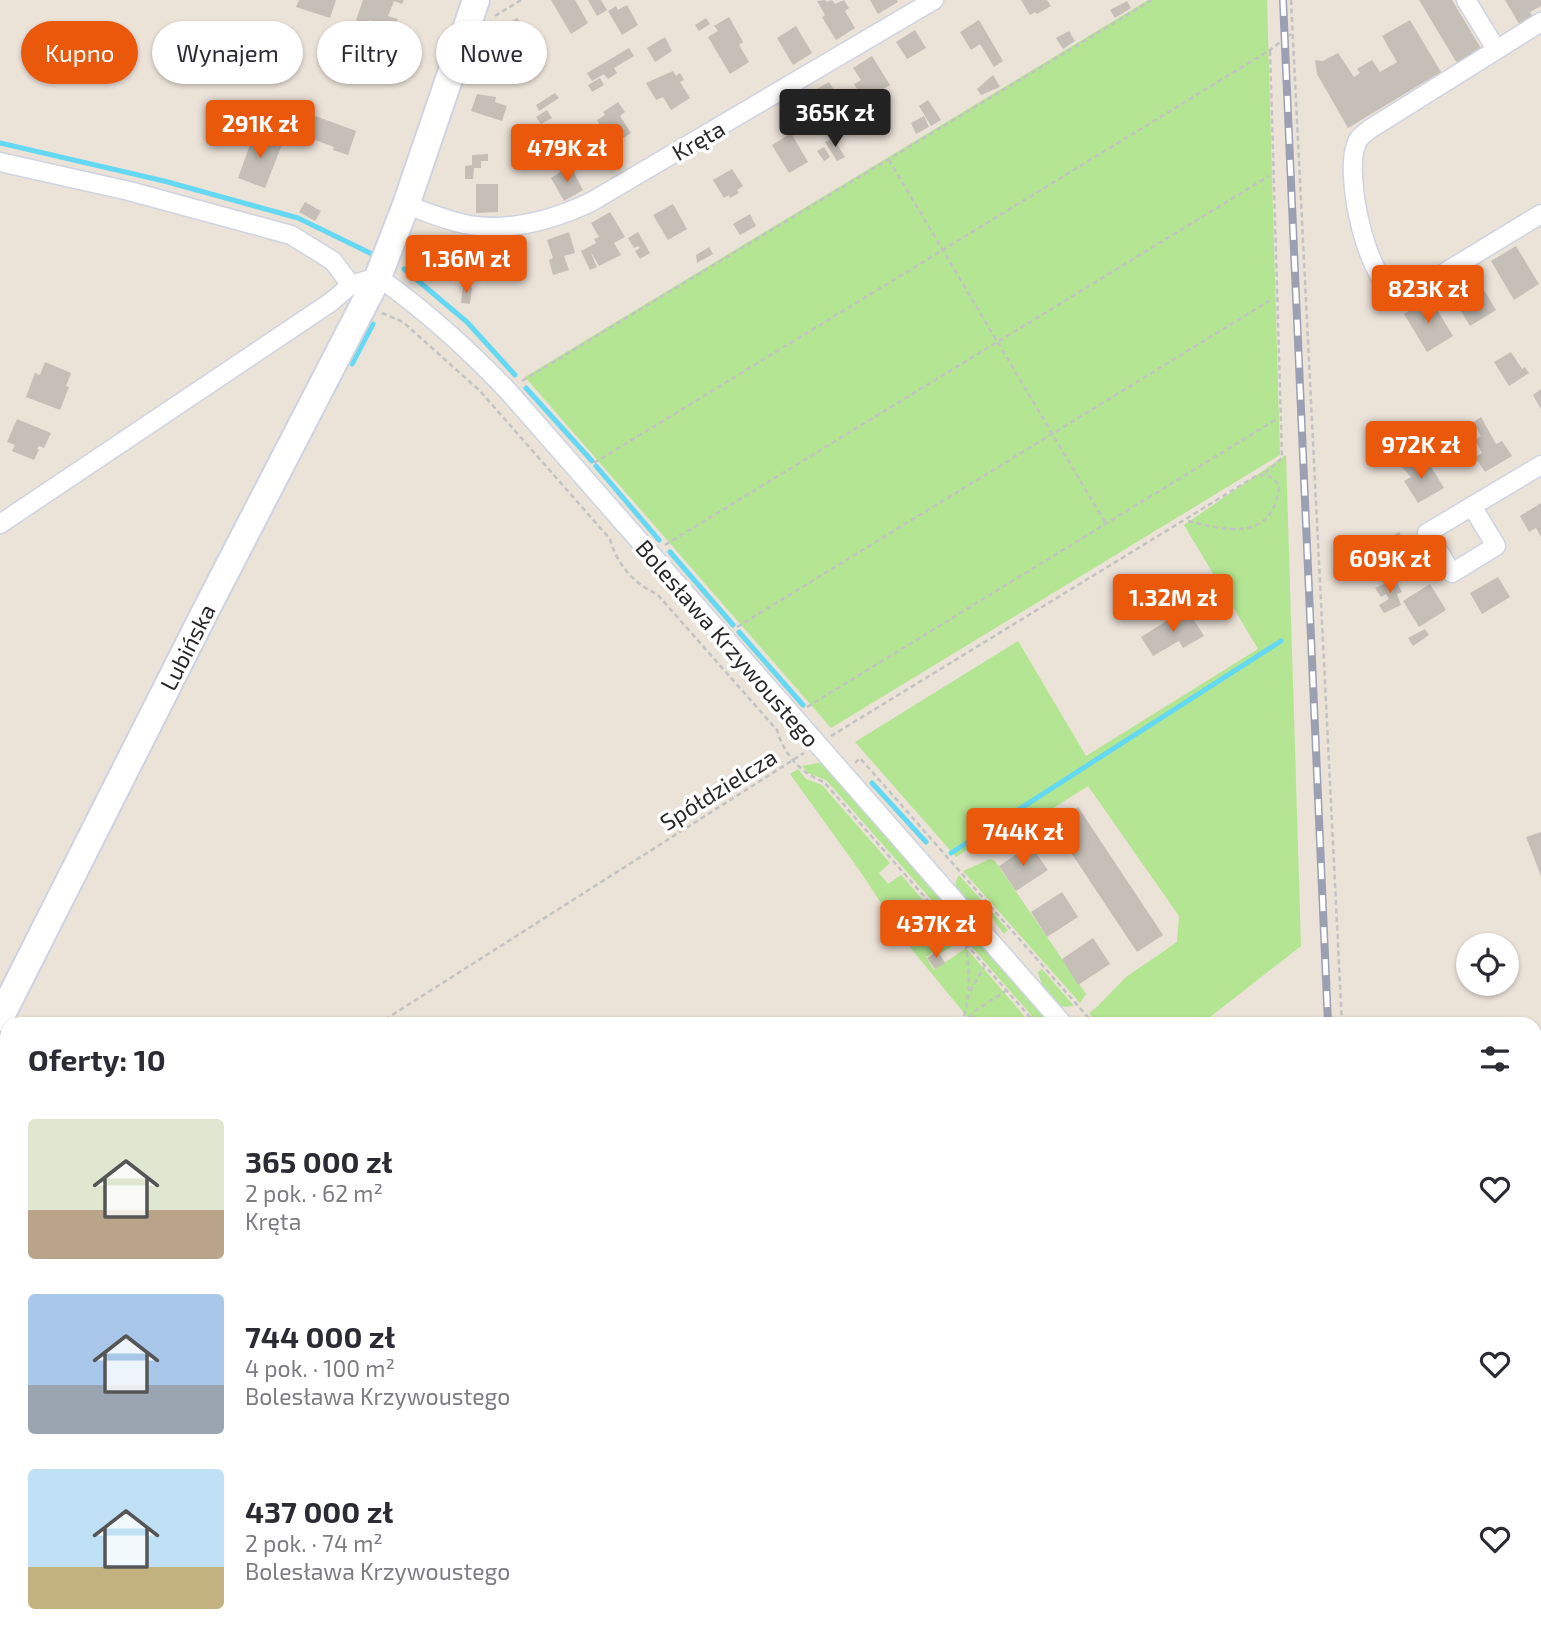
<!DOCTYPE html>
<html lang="pl">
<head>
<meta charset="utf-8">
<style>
  body { margin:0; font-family:"Exo 2",sans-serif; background:#f7f7f7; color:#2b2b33; height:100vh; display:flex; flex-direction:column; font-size:26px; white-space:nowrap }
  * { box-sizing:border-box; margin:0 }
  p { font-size:23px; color:#7c7c81 }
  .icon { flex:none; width:38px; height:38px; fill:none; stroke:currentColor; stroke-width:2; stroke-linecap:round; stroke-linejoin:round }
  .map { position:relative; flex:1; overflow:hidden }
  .panel { position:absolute; left:0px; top:1017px; width:1542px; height:625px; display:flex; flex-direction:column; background:#fff; border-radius:21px 21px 0 0; box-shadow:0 2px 5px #0004 }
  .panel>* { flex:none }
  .top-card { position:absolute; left:21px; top:21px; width:700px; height:63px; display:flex; gap:14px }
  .buttons { position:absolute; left:1456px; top:933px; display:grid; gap:14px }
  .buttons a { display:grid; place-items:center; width:63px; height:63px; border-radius:50%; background:#fff; box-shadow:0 2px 5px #0004; font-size:35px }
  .price { position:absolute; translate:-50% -60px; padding:0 16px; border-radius:7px; background:#ea580c; color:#fff; font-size:23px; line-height:46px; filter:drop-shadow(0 2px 4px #0008) }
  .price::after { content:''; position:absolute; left:50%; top:42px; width:21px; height:16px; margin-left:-10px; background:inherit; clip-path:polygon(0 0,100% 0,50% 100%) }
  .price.current { background:#222; color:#fff }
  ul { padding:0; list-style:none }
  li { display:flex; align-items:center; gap:21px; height:175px; padding:0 28px }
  li span { display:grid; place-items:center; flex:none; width:196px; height:140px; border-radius:7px; color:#555 }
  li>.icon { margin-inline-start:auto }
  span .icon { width:84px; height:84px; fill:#fffc; stroke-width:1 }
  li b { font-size:30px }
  h2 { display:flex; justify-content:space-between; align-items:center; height:84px; padding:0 28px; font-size:30px }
  .pill { padding:0 24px; border-radius:32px; background:#fff; box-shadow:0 2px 5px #0004; font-size:24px; line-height:63px }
  .pill.current { background:#ea580c; color:#fff }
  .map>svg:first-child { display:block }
  .green { fill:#b4e592 }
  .pitch { fill:#cbed8c }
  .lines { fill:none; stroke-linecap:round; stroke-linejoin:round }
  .stream { stroke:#65d8f3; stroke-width:5 }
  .building { fill:#c6bfb8 }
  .street-casing { stroke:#ced3e2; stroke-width:21 }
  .secondary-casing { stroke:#ced3e2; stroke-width:30 }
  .path { stroke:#c3c3c3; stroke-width:2.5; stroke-dasharray:5 3.5; stroke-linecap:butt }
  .street { stroke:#fff; stroke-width:18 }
  .secondary { stroke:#fff; stroke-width:26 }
  .rail-casing { stroke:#9ba0b3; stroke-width:8 }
  .rail { stroke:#fff; stroke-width:5; stroke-dasharray:16; stroke-linecap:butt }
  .labels { text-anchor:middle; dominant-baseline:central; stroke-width:7; stroke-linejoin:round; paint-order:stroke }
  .street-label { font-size:23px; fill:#282828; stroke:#fff }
</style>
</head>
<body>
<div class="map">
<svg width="1541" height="1640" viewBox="0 0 1541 1640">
  <rect width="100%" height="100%" fill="#ebe2d8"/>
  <path class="green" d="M1148 0H1267L1280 455 831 728 525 377Z
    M1286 455 1301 946 1201 1024H1097L1089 1013 1097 1007 1126 977 1177 942 1179 916 1088 786 1033 821 1000 828 956 857 855 742 1018 641 1086 756 1258 649 1184 525Z
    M818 763 824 764 968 925V934L965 938 826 780 808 773 802 766Z
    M798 769 806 779 822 785 890 863 879 873 888 884 901 875 960 942 941 953 938 949 926 957 934 970 966 948 1031 1024H962L969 1019 909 946 862 874 790 774Z
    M990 859 995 861 1086 994 1080 1003 963 871Z
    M959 875 1008 930 1004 934C997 925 990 914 982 907 970 898 947 896 959 875Z
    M978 944 983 945 1054 1024H1039L971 946Z
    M1042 969 1074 1006 1061 1007 1043 988 1038 972Z
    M7 1286V1634L31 1635 23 1640H0V1291Z"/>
  <path class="pitch" d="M401 1635H483L486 1640H404Z"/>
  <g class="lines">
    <path class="stream" d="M0 143 164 181 298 218 372 254
      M404 269 467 322 515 375
      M352 364 373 324
      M526 388 592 461
      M596 466 659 540
      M670 552 733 625
      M739 632 803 705
      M872 783 926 842
      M951 853 1281 641"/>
  </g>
  <path class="building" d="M299 0H336L330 18 296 7Z
    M363 0H404L402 4 394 1 388 16 398 19 394 28 369 20 367 24 356 20Z
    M551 0H575L588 23 571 34Z
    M588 0H601L607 10 597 16Z
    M825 0 827 2 832 0 835 4 844 0 849 8 845 11 855 28 836 40 822 17 825 15 817 1Z
    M870 0H897L898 2 878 14Z
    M1021 0H1047L1051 6 1037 14 1035 12 1030 15Z
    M1419 0H1452L1482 50 1458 65Z
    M1505 0H1541V6L1530 12 1534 19 1521 27Z
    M1127 1 1131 8 1115 18 1110 10Z
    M627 5 638 25 622 35 608 11 616 6 618 10Z
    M729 17 743 42 739 45 749 62 730 74 708 37 718 31 714 26Z
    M517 18 530 34 526 37 533 48 512 60 505 49 512 45 502 27Z
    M706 18 710 24 699 31 695 25Z
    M979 20 1003 61 994 67 980 44 971 50 960 32Z
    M1410 20 1441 72 1348 128 1317 74 1315 60 1323 61 1338 53 1354 77 1360 73 1357 69 1372 60 1380 72 1397 62 1382 36Z
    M796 26 812 53 793 65 777 38Z
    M915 30 926 48 907 59 896 42Z
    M1069 31 1075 41 1063 49 1056 38Z
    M665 37 672 51 655 62 647 48Z
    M629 48 634 56 614 68 617 73 608 79 604 74 592 81 587 73Z
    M872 56 890 85 864 101 854 84 861 80 853 68Z
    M673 71 676 76 680 73 684 80 680 82 690 98 671 110 663 97 656 100 646 83Z
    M993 75 1000 87 981 95 977 89Z
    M600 78 604 85 592 92 588 85Z
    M829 82 844 106 825 117 810 93Z
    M555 93 559 98 539 111 536 105Z
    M477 94 496 97 495 102 507 106 502 121 471 111Z
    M928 100 941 120 931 126 919 106Z
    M618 102 625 112 620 116 631 133 611 145 597 120 605 115 603 112Z
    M299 110 356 131 348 155 333 150 334 147 291 131Z
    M547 110 552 118 541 124 536 117Z
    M924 116 929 127 916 134 911 123Z
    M582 125 584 128 588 125 593 133 585 138 580 130Z
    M255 131 283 142 265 188 238 178Z
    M791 133 808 162 789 173 772 145Z
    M833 138 845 157 837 161 825 142Z
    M824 147 830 157 824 161 817 151Z
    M488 154V161H481V168H474L473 179H465V166L472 165V155Z
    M567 168 570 173 573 171 583 190 564 201 551 178Z
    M732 169 743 186 737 190 739 193 730 198 729 195 724 198 713 180Z
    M476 184H498V212L476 213Z
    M305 202 321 211 315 221 299 212Z
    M673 204 687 229 668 240 653 215Z
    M610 212 625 237 614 243 621 255 599 266 590 251 597 267 590 270 581 251 596 243 594 239 599 237 591 223Z
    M750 214 756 226 740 235 733 224Z
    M569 232 575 253 564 256 569 270 553 275 549 260 553 258 547 240Z
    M638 232 650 253 640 259 635 251 640 248 638 246 634 248 628 238Z
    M449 239 471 244 467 264 445 260Z
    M521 244 522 264 511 265 512 275 504 276V272L501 273 499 245Z
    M1516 246 1539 284 1514 300 1491 261Z
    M709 247 713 254 697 263 696 255Z
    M1473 272 1496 310 1470 326 1447 288Z
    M463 286 472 287 470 304 461 303Z
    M1430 298 1453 336 1427 352 1404 314Z
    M1511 352 1522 369 1525 367 1529 373 1509 386 1494 362Z
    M45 362 71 373 66 386 69 387 60 410 26 397 35 373 40 375Z
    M1541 389V409L1533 395Z
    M1481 417 1496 444 1502 441 1512 456 1485 472 1475 457 1482 453 1475 440 1481 436 1473 422Z
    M17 419 51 433 44 448 39 446 37 449 39 450 34 460 12 451 15 445 7 442Z
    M1408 457 1418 473 1430 465 1444 488 1418 503 1404 481 1411 477 1398 463Z
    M1541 503V537L1536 528 1529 532 1520 516Z
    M1399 532 1415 558 1400 568 1396 562 1384 569 1379 562 1373 566 1363 548 1373 542 1377 548 1373 551 1376 555 1387 548 1383 542Z
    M1498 577 1510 597 1482 614 1470 593Z
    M1395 579 1402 592 1397 594 1401 605 1384 613 1379 605 1389 599 1386 594 1381 597 1375 588Z
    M1430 584 1446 610 1419 627 1403 601Z
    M1189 612 1204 636 1183 648 1179 641 1153 656 1141 637 1168 620 1170 623Z
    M1425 629 1429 635 1413 646 1408 638Z
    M1078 807 1163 935 1137 952 1052 824Z
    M1541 832V876L1526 837Z
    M1030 845 1048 870 1016 891 999 866Z
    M1062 892 1078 917 1047 937 1031 912Z
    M1093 938 1110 964 1078 985 1062 959Z
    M938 951 945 963 935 969 927 958Z
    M1535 1193 1541 1203V1216L1535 1219Z
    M631 1634 634 1636 711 1634 713 1637 708 1640H622Z"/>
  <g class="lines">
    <defs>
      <path id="street" d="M1466 0 1496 49
        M1541 22 1370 129C1364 134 1358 137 1356 145 1344 176 1367 284 1400 297L1411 293 1541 214
        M0 162 129 191 291 235 333 261 351 285 378 277C425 310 468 349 508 391L1063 1024
        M406 205C427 212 447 221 469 225 512 232 553 220 591 202L934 0
        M1472 506 1496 546 1452 573 1427 533 1541 465
        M0 524 331 302 351 285
        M1535 1078 1541 1074
        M509 1634 512 1640
        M528 1640 537 1634"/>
      <path id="secondary" d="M0 1018 207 608 378 277 406 205 476 0"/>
    </defs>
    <use href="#street" class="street-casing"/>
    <use href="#secondary" class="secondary-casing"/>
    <path class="path" d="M1291 0 1342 1024
      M495 16 521 0
      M889 160 1106 524
      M382 313 403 322 480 391 610 539C616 562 633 584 657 594L777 730C784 755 801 773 824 782L1036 1024
      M522 381 1152 0
      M594 463 1270 50 1291 34
      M1265 473 1282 458 1270 50
      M665 545 1269 176
      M737 627 1269 301
      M807 707 1275 420
      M831 736 1256 476C1267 473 1272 477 1279 485 1274 543 1225 531 1185 520
      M855 763 860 758 1094 1024
      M970 991 984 967
      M378 1024 804 753
      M961 1024C972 999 969 970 966 944
      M963 1024 975 1011 1007 990
      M0 1284 7 1279
      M0 1295 7 1290
      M1535 1492 1541 1484
      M804 1634 807 1640
      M899 1634 903 1640
      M1112 1634 1113 1640
      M1362 1634V1640
      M1350 1640 1358 1634"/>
    <use href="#street" class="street"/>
    <use href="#secondary" class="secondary"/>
    <defs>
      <path id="rail" d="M1283 0 1328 1024
        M1354 1634V1640"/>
    </defs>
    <use href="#rail" class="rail-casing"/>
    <use href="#rail" class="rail"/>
  </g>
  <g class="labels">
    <g class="street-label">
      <text transform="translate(698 140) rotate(-30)">Kręta</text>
      <text transform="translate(728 643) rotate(49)">Bolesława Krzywoustego</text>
      <text transform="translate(187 647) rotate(-63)">Lubińska</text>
      <text transform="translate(718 789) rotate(-32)">Spółdzielcza</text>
    </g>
  </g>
</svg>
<div class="buttons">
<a><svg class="icon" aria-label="locate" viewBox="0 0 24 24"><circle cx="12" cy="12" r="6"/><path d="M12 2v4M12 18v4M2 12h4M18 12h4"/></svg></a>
</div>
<b class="price current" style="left:835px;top:149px">365K zł</b>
<b class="price" style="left:260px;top:160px">291K zł</b>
<b class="price" style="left:567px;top:184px">479K zł</b>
<b class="price" style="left:466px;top:295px">1.36M zł</b>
<b class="price" style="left:1428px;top:325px">823K zł</b>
<b class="price" style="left:1421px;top:481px">972K zł</b>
<b class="price" style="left:1390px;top:595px">609K zł</b>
<b class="price" style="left:1173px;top:634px">1.32M zł</b>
<b class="price" style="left:1023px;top:868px">744K zł</b>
<b class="price" style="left:936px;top:960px">437K zł</b>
<div class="top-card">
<a class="pill current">Kupno</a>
<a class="pill">Wynajem</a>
<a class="pill">Filtry</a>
<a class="pill">Nowe</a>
</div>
<section class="panel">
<h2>Oferty: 10<svg class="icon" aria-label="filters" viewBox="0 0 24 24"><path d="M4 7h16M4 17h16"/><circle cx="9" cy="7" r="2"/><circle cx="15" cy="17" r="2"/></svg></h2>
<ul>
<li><span style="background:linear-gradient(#dfe7d0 65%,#b9a48a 0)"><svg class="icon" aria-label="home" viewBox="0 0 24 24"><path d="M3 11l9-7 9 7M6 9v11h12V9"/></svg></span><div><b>365 000 zł</b><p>2 pok. · 62 m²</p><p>Kręta</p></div><svg class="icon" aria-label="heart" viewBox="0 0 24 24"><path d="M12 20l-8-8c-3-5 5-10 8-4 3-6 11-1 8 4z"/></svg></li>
<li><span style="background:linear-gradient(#a9c7e8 65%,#9aa5b1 0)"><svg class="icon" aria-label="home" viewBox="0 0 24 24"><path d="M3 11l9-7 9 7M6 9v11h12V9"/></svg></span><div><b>744 000 zł</b><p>4 pok. · 100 m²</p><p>Bolesława Krzywoustego</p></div><svg class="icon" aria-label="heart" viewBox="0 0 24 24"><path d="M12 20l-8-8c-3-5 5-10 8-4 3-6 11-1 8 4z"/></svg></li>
<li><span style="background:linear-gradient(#bfe0f5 70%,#c2b280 0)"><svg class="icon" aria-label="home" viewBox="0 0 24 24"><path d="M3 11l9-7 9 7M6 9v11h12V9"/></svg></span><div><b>437 000 zł</b><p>2 pok. · 74 m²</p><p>Bolesława Krzywoustego</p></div><svg class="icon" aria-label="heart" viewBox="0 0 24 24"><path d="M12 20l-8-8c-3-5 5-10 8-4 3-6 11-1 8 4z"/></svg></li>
</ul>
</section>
</div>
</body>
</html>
